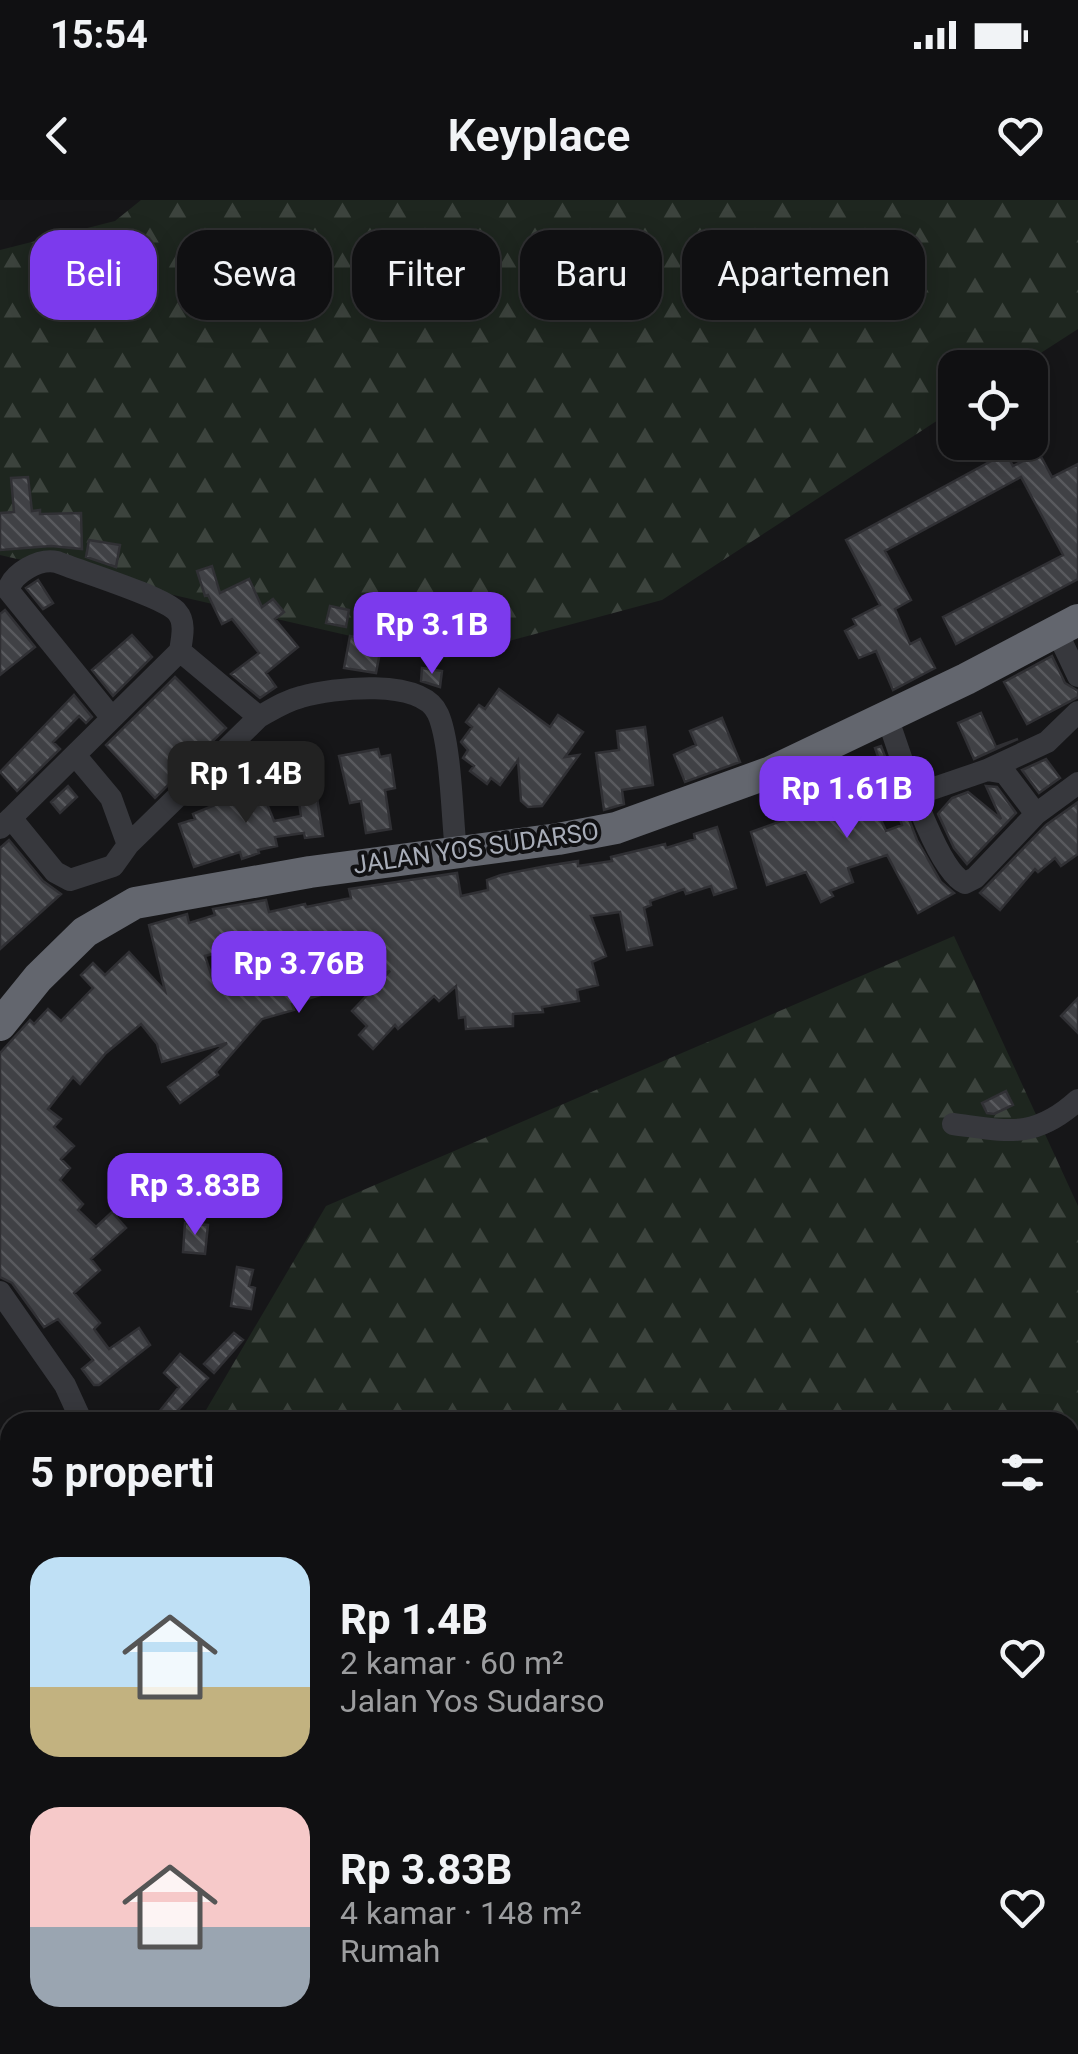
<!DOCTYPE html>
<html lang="id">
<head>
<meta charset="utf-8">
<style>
  body { margin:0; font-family:Roboto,sans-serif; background:#1e1e20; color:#f1f3f6; height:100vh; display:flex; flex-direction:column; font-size:38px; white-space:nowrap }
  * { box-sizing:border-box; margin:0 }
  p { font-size:32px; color:#9c9d9f }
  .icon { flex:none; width:55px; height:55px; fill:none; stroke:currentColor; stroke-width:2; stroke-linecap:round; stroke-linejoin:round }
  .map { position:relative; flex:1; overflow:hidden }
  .panel { position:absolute; left:0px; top:1212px; width:1080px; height:642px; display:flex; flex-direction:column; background:#101012; border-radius:30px 30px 0 0; box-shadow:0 5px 25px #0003,0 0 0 2px #303032 }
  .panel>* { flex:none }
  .guide { position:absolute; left:30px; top:30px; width:1020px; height:90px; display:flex; gap:20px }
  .controls { position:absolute; left:938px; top:150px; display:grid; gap:20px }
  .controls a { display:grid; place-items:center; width:110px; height:110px; border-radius:20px; background:#101012; box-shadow:0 5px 25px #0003,0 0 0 2px #303032; font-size:50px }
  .price { position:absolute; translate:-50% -85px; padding:0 22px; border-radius:20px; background:#7c3aed; color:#fff; font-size:32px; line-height:65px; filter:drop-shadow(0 2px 5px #0008) }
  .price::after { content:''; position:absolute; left:50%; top:60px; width:30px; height:22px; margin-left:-15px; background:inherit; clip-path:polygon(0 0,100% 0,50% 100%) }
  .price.active { background:#222; color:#fff }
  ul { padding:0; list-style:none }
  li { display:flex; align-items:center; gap:30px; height:250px; padding:0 30px }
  li span { display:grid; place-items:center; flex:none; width:280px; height:200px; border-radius:30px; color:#555 }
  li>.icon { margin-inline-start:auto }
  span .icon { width:120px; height:120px; fill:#fffc; stroke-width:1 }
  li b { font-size:42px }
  h2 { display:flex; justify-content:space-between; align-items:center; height:120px; padding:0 30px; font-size:42px }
  .pill { padding:0 35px; border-radius:30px; background:#101012; box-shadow:0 5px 25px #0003,0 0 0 2px #303032; font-size:35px; line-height:90px }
  .pill.active { background:#7c3aed; color:#fff }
  .status { display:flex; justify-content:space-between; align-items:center; height:70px; padding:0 50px; background:#101012; direction:ltr }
  .status svg { height:28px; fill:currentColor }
  header { display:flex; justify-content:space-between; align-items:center; height:130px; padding:0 30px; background:#101012; font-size:45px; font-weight:600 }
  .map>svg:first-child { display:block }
  .forest { fill:url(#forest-firs) }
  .building { fill:url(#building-back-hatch); stroke:#303034; stroke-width:2.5; fill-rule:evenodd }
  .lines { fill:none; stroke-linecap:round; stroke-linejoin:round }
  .minor { stroke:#37383d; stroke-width:22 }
  .highway { stroke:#63666e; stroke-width:32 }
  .labels { text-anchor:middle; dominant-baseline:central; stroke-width:8; stroke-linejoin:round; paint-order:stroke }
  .street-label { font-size:25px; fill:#a8adb8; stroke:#111113 }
</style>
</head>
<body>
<div class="status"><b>15:54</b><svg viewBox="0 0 49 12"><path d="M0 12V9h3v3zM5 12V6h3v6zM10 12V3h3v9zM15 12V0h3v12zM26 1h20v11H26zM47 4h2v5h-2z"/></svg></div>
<header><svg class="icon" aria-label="back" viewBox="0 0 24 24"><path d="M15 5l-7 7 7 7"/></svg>Keyplace<svg class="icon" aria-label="heart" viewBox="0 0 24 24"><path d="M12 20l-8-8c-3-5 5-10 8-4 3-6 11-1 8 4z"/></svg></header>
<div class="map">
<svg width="1078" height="1854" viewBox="0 0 1078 1854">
  <defs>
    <pattern id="forest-firs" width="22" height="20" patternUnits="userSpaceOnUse" patternTransform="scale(2.5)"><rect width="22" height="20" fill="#1e261f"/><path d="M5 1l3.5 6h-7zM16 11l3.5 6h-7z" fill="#3c433d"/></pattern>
    <pattern id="building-back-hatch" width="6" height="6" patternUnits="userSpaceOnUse" patternTransform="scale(2.5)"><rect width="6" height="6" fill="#404145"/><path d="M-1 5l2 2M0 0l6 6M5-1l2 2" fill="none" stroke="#595a5e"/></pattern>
  </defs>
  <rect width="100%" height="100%" fill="#161618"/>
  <path class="forest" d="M141 0H1078V129L1019 167 955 168V209L662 400 446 458 0 355V50L115 21Z
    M954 736 1078 1006V1690L1070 1686V1222H199L326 1006Z"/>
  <path class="building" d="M1006 253 1013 266 1039 253 1052 277 1078 264V379L956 444 943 417 1063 355 1021 277 885 351 911 400 895 409 910 444 920 439 935 468 893 490 876 451 859 458 845 431 856 425 853 419 880 405 846 340Z
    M28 277 32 311 40 310V314L81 313 82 349 51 346 0 350V313L14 312 11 278Z
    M89 340 120 345 116 367 86 357Z
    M212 366 220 393 249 379 262 407 273 399 284 412 275 419 298 447 266 473 276 487 260 498 231 474 259 453 232 419 222 424 208 395 205 396 197 371Z
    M38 380 53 403 43 409 26 388Z
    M330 406 349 410 346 427 326 423Z
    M5 410 35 447 0 475V414Z
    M132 435 152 457 113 496 92 470Z
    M350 436 382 442 376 473 344 468Z
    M1052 456 1065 483 1078 491V497L1027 524 1004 482Z
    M422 468 442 471 440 487 421 481Z
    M175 477 226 528 155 598 106 545Z
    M499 489 550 527 558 515 583 532 565 557 579 555 542 606 528 607 521 601 518 560 500 585 491 578 487 584 470 571 474 566 463 558 468 550 461 542 472 527 466 522 479 505 485 509Z
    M74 495 92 517 86 523 79 516 53 542 60 549 17 591 0 572Z
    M981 513 996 547 1018 539 974 559 958 523Z
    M722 518 740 562 685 582 674 555 696 545 690 531Z
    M645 527 653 585 622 590 624 604 604 610 596 553 619 550 617 531Z
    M881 546 917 640 941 682 954 693 918 713 887 655 848 668 853 682 830 691 833 696 821 702 806 672 767 685 751 632 801 614 795 601 857 567 886 631 902 625 875 548Z
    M378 549 380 557 390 555 395 588 385 590 391 629 366 633 361 601 350 603 339 556Z
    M1046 559 1060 578 1039 593 1022 570Z
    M256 577 274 621 301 616 298 595 316 592 323 636 305 638 304 633 275 637 277 646 258 650 259 653 242 659 240 652 194 667 179 624 195 619 193 614 241 594 237 585Z
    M68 586 77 597 60 613 51 602Z
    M986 586 997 587 1016 613 967 664 954 648 938 614 952 598 968 592 1001 619Z
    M1078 602V654L1061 666 1055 658 1038 672 1035 669 1000 710 980 693 1046 625Z
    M717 627 736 688 714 695 711 686 686 694 684 689 650 701 651 705 644 708 652 745 627 750 620 712 591 716 606 756 592 762 598 785 577 790 579 801 542 807 543 812 513 814V826L466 829 465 817 459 818 456 786 439 801 434 796 398 829 395 825 373 849 359 835 367 826 352 811 390 771 370 778V765H361V756L328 768 336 790 292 804 294 810 262 819 216 872 218 875 180 903 168 887 227 843 162 862 157 844 141 824 106 853 80 884 73 877 48 909 61 919 54 927 74 946 61 959 70 968 60 980 83 1004 78 1010 96 1027 112 1012 126 1028 91 1059 100 1070 74 1093 100 1123 94 1129 109 1149 139 1128 150 1145 99 1185H94L82 1169 93 1160 58 1119 44 1127 12 1083 0 1077V853L30 820 34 824 48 809 61 821 93 788 81 775 93 763 105 775 129 752 165 791 149 725 187 714 189 723 215 715 213 709 266 700 269 712 305 704 306 707 351 698 349 689 457 673 461 696 488 690 487 680 501 675 546 666 578 661V666L612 661 611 657 665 644 666 648 695 639 694 634ZM244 746 251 770 214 783 205 756Z
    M9 640 43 681 61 694 0 749V648Z
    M1078 798V833L1061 816Z
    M1006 891 1013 905 994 914 987 913 982 903Z
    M185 1023 208 1025 205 1054 183 1052Z
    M237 1067 253 1070 249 1086 255 1088 251 1109 231 1106Z
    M234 1133 243 1140 214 1173 204 1164Z
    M180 1154 208 1178 167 1222H151L179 1187 164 1173Z"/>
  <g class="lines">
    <path class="minor" d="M1057 432 1078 476
      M180 451 259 517
      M887 517C900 552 934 669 965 683L975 678 1036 614 1078 583
      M75 555 111 598 128 645
      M987 570 1005 573 1036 614
      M917 594 987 570 1047 542 1078 512
      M11 618 55 672 70 680 113 666 128 645 259 517C273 509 285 501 301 497 332 488 422 477 438 514 451 543 452 617 456 652
      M0 628 11 618 180 451C182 438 186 422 177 412 165 397 79 371 57 362 39 358 13 373 8 390L112 518
      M953 924C1007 931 1034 940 1078 900
      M0 1092 65 1185 82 1222
      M0 1724H10
      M1070 1779H1078
      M568 1845 570 1854
      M853 1845 855 1854
      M116 1854 118 1845"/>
    <path class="highway" d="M0 825 38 778 85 732 135 703 310 672 558 639 616 628 771 572 966 479 1078 420
      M0 1571 10 1566
      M281 1845 285 1854"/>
  </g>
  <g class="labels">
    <g class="street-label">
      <text transform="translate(476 648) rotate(-8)">JALAN YOS SUDARSO</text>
    </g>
  </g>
</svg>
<div class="controls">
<a><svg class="icon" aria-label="locate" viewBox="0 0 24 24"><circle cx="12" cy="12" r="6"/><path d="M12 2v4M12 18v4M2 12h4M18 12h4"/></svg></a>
</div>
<b class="price" style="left:432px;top:477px">Rp 3.1B</b>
<b class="price active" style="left:246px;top:626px">Rp 1.4B</b>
<b class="price" style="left:847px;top:641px">Rp 1.61B</b>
<b class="price" style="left:299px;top:816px">Rp 3.76B</b>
<b class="price" style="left:195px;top:1038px">Rp 3.83B</b>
<div class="guide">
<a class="pill active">Beli</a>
<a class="pill">Sewa</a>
<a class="pill">Filter</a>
<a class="pill">Baru</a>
<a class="pill">Apartemen</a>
</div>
<section class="panel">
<h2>5 properti<svg class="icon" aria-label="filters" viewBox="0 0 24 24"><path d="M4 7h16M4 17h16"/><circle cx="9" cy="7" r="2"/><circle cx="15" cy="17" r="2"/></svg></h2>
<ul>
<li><span style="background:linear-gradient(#bfe0f5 65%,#c2b280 0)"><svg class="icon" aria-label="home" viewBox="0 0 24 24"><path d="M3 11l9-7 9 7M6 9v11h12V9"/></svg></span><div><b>Rp 1.4B</b><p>2 kamar · 60 m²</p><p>Jalan Yos Sudarso</p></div><svg class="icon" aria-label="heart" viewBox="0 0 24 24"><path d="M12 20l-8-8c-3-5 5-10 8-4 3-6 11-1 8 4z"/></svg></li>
<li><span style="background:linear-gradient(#f6c9c9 60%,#9aa5b1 0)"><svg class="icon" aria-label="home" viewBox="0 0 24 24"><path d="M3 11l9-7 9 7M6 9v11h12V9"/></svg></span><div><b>Rp 3.83B</b><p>4 kamar · 148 m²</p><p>Rumah</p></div><svg class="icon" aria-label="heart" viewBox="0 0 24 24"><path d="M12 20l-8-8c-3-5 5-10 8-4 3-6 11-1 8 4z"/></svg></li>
</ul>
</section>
</div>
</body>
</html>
